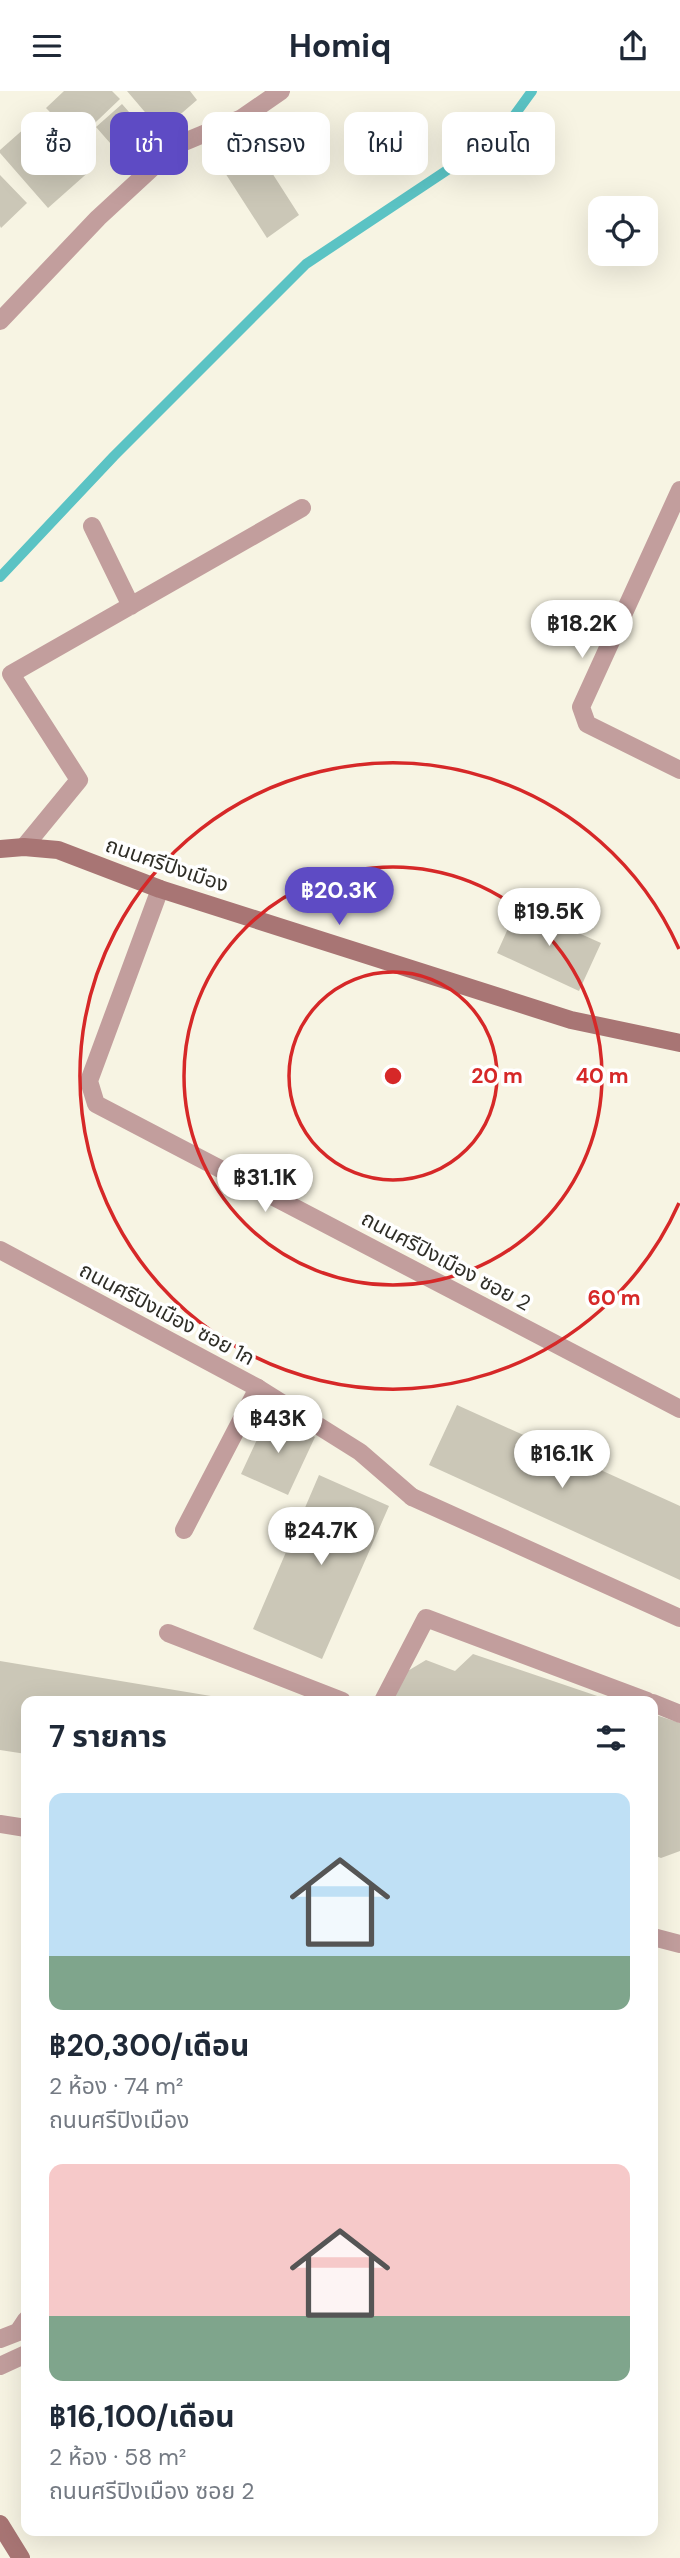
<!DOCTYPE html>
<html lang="th">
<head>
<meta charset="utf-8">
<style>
  body { margin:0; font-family:"DM Sans","Noto Sans Thai",sans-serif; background:#f6f6f7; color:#1f2937; height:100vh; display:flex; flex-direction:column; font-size:26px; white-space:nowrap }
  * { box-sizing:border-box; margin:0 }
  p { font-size:23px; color:#747a83 }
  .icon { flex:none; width:38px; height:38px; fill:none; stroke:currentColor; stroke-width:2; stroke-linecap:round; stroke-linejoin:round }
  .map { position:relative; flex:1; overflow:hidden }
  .side { position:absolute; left:21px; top:1605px; width:637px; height:840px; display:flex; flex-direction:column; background:#fff; border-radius:14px; box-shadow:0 7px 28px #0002 }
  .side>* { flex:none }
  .hud { position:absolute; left:21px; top:21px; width:639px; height:63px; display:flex; gap:14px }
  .controls { position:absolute; left:588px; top:105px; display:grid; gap:14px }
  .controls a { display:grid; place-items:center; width:70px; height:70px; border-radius:14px; background:#fff; box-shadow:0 7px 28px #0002; font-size:35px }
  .price { position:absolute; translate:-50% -60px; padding:0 16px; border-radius:24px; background:#fff; color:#222; font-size:23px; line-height:46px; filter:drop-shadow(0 2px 4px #0008) }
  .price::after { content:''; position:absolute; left:50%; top:42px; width:21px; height:16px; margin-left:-10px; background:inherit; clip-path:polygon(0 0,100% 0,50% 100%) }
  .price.on { background:#5e4bc4; color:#fff }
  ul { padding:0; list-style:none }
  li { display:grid; align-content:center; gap:14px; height:371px; padding:0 28px }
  li span { display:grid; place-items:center; height:217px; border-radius:14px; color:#555 }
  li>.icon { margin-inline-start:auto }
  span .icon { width:126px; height:126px; fill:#fffc; stroke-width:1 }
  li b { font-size:30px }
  h2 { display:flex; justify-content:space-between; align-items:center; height:84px; padding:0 28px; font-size:30px }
  .tag { padding:0 24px; border-radius:14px; background:#fff; box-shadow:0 7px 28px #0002; font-size:24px; line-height:63px }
  .tag.on { background:#5e4bc4; color:#fff }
  header { display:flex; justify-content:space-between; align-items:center; height:91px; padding:0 28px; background:#fff; font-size:32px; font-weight:700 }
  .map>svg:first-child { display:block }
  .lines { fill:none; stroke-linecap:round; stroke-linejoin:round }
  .stream { stroke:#5bc3c4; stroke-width:10 }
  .building { fill:#cbc7b7 }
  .lane { stroke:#c29e9d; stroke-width:18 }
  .street { stroke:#c29e9d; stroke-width:18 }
  .secondary { stroke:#a87574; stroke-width:18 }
  .ring { fill:none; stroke:#d62828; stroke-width:3.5 }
  .labels { text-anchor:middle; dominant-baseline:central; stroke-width:7; stroke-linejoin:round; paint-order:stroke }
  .street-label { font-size:21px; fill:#2f2e27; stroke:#fff }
  .centre { fill:#d62828; stroke:#fff; stroke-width:3.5 }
  .ring-label { font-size:21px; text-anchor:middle; font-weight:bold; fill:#d62828; stroke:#fff; stroke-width:7; stroke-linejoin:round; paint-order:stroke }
</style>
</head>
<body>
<header><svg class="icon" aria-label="menu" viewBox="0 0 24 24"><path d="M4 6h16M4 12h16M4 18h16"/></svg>Homiq<svg class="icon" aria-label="share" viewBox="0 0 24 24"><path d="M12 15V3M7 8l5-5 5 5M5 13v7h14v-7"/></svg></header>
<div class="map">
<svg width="680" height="2467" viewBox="0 0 680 2467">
  <rect width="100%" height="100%" fill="#f7f4e3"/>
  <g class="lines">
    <path class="stream" d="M0 486 114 365 306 173 500 44 532 0"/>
  </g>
  <path class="building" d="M64 0H112L120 8 77 49 46 17Z
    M127 0H190L197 9 161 40Z
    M122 13 151 46 125 69 96 36Z
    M43 21 92 78 48 117 0 62V59Z
    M244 38 299 124 267 147 211 60Z
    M0 84 27 112 1 137 0 135Z
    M518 815 601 852 579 900 497 862Z
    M457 1314 680 1415V1489L429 1374Z
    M268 1325 315 1346 288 1404 241 1383Z
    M319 1384 389 1415 322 1568 253 1538Z
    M473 1563 612 1610H391L401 1584 426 1569 455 1580Z
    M0 1570 235 1609V1610H26V1663L0 1659Z
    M653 1623 680 1632V1760L661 1767 653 1764Z"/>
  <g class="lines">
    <path class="lane" d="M92 435 131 515
      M24 756 79 689 11 583 302 417
      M412 1406 680 1527
      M184 1439 258 1297
      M168 1542 342 1610
      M383 1610 426 1527 647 1610
      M653 1612 680 1623
      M0 2248 18 2241 26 2229
      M0 2275 26 2263"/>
    <path class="street" d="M0 230 98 127 177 54 242 27 281 0
      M680 399 581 616 587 633 680 679
      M160 798 89 990 96 1013 680 1318
      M0 1159 258 1297 360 1361 412 1406
      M0 1733 26 1737
      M653 1846 680 1853"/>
    <path class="secondary" d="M0 758 24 756 58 759 160 798 571 929 680 952
      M0 2433 21 2467"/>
  </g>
  <g class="ring">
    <circle cx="393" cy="985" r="104"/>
    <circle cx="393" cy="985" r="209"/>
    <path d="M679 1112A313 313 0 1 1 679 858"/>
  </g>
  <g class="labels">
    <g class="street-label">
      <text transform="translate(167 774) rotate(19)">ถนนศรีปิงเมือง</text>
      <text transform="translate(446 1170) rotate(28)">ถนนศรีปิงเมือง ซอย 2</text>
      <text transform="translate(167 1223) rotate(28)">ถนนศรีปิงเมือง ซอย 1ก</text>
    </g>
  </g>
  <circle cx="393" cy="985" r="10" class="centre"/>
  <g class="ring-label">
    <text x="497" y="992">20 m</text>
    <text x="602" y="992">40 m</text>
    <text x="614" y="1214">60 m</text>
  </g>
</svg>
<div class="controls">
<a><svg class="icon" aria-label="locate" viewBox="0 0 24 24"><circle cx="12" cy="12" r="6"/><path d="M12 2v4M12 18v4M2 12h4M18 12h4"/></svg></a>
</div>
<b class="price" style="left:582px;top:569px">฿18.2K</b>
<b class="price on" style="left:339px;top:836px">฿20.3K</b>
<b class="price" style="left:549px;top:857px">฿19.5K</b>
<b class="price" style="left:265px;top:1123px">฿31.1K</b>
<b class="price" style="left:278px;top:1364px">฿43K</b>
<b class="price" style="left:562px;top:1399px">฿16.1K</b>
<b class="price" style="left:321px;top:1476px">฿24.7K</b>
<div class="hud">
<a class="tag">ซื้อ</a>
<a class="tag on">เช่า</a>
<a class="tag">ตัวกรอง</a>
<a class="tag">ใหม่</a>
<a class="tag">คอนโด</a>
</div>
<section class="side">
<h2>7 รายการ<svg class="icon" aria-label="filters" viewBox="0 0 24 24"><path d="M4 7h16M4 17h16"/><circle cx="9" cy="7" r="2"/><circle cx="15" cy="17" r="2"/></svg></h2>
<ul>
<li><span style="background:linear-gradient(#bfe0f5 75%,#7fa58c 0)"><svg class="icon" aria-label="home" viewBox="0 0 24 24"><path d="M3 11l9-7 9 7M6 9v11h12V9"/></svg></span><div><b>฿20,300/เดือน</b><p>2 ห้อง · 74 m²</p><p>ถนนศรีปิงเมือง</p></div></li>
<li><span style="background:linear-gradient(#f6c9c9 70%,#7fa58c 0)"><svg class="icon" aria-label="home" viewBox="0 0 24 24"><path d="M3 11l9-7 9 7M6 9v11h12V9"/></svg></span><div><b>฿16,100/เดือน</b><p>2 ห้อง · 58 m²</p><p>ถนนศรีปิงเมือง ซอย 2</p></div></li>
</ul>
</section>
</div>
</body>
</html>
